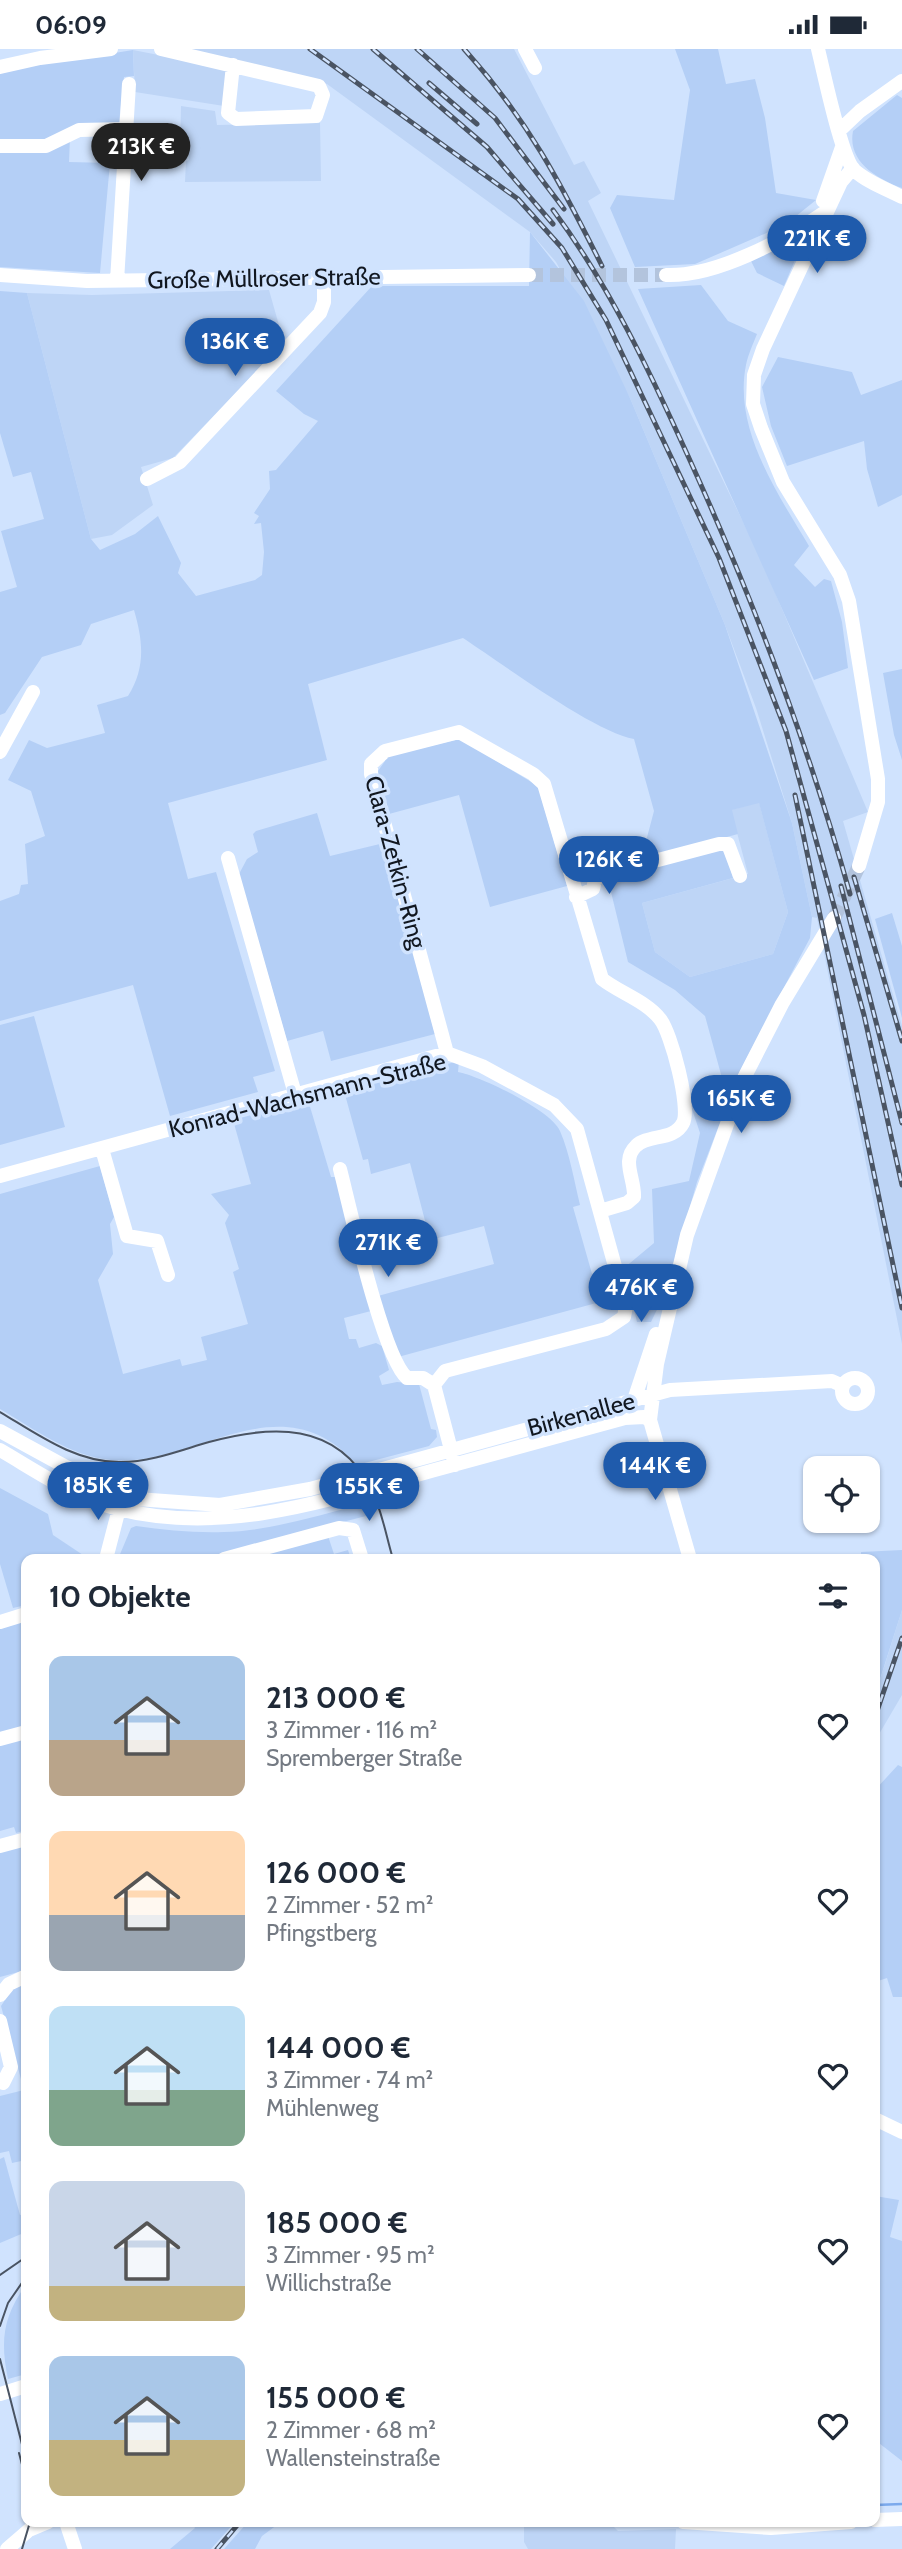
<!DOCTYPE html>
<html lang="de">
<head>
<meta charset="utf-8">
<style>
  body { margin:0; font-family:Cabin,sans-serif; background:#f2f2f3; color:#1f2937; height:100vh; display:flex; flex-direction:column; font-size:26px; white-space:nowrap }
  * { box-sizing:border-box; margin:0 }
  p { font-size:23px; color:#747a83 }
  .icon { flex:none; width:38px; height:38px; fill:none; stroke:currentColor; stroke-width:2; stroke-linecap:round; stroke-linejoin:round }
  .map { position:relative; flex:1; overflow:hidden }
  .panel { position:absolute; left:21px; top:1505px; width:859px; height:973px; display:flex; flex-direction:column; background:#fff; border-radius:14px; box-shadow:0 2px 5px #0004 }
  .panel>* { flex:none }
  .fabs { position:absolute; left:803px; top:1407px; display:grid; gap:14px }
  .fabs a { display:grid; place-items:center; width:77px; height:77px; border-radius:14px; background:#fff; box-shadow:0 2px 5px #0004; font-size:35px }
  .price { position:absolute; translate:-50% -60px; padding:0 16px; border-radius:24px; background:#1f5bac; color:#fff; font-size:23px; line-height:46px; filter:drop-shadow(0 2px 4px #0008) }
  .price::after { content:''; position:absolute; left:50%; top:42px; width:21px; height:16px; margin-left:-10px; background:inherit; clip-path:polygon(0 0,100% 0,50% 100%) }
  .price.selected { background:#222; color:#fff }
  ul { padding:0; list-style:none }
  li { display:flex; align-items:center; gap:21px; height:175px; padding:0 28px }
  li span { display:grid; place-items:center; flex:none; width:196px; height:140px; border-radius:14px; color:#555 }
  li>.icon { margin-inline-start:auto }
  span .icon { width:84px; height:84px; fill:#fffc; stroke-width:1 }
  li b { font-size:30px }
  h2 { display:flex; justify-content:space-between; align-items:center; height:84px; padding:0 28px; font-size:30px }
  .status { display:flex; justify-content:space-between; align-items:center; height:49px; padding:0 35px; background:#fff; direction:ltr }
  .status svg { height:19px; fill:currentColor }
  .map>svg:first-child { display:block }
  .built { fill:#bed5f6 }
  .green { fill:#b4cff6 }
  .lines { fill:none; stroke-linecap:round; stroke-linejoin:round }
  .stream { stroke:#7ba9ec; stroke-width:2.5 }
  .minor-tunnel { stroke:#b3c4dd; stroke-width:14; stroke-dasharray:14 7; stroke-linecap:butt }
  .minor { stroke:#fff; stroke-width:14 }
  .tram { stroke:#4a5463; stroke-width:2 }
  .rail-casing { stroke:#4a5463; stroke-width:5 }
  .rail { stroke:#d0e3fe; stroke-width:2.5; stroke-dasharray:8; stroke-linecap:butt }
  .labels { text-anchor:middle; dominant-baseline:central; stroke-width:7; stroke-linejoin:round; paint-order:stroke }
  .street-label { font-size:24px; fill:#111720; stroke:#d0e3fe }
</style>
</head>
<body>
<div class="status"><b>06:09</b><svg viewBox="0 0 49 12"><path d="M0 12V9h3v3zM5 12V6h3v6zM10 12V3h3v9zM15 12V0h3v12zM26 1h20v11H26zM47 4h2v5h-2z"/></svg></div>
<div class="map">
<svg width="902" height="2500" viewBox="0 0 902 2500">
  <rect width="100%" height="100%" fill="#d0e3fe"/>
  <path class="built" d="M175 0H514L574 116 584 112 601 144 588 152 760 508 868 763 843 772 902 977V1295L817 869 812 868 792 774 756 659 725 576 630 349 556 213 530 183 327 35Z
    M133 1 225 19 227 21 224 57 135 43Z
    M181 57 215 62 217 76 320 74 321 132 185 133 186 112 189 111 188 104H180Z
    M269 241 284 294 173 409 141 418 153 456 112 486 91 490 27 244 92 246Z
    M759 753 788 863 773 905 690 928 655 903 642 854 748 825 731 761Z
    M902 1561V1646L875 1692V1647Z
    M524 2473H609L618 2482 676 2480 675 2500H528L524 2493Z"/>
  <path class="green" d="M675 0H718L726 35 755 30 765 69 776 144 816 151 785 176 695 215 635 218 610 159 617 146 674 151 690 41Z
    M133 1 134 27 124 28 119 74 45 92 0 93V24C44 12 88 9 133 1Z
    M897 46 902 49V139C878 130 847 113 853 82Z
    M70 89 69 113 110 114 100 224 0 218V102Z
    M530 183 584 252 630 349 725 576 792 774 812 868 810 889 741 1020 697 1133 665 1244 651 1273H637L624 1219 654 1194 652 1140 689 1132 700 1084 689 1051 725 1040 705 967 675 941 628 913 611 843 619 827 720 799 727 806 733 829 642 854 655 903 690 928 773 905 788 863 759 754 732 761 738 785 641 811 654 762 634 690C594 683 501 614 463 589L308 635 327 711 168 754 188 830 216 823 275 1022 253 1028 258 1043 170 1067 133 936 0 972V852L19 845 21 836 28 835 25 795 45 787 31 742 8 731 29 691 47 699 105 684 97 656 128 647C146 618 143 592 134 561L91 575 81 596 42 608 5 664 0 666V543L17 538 1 482 44 470 31 423 13 428 0 384V242L27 244 91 490 100 501 135 485 158 467 181 514 178 524 196 547 255 531 262 526 264 503 261 474 254 475 259 467 254 464 270 440 269 422 276 421 318 372 304 365 276 342 372 237H529Z
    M800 186 804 190 784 237 757 224 750 210Z
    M701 236 728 272 757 285C753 295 748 306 746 316 733 380 778 445 809 497L794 516 815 538 824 530 831 532 842 573 848 619 814 631 638 240Z
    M778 308 852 323 861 346 902 331V446L878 458 867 420 864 392 787 417 771 377 762 338Z
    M902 620V711L894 686 883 624Z
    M460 690 538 737 567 837 490 858 459 746 389 765 378 722 385 712 384 708Z
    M317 764 330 807 384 794 435 985 331 1012 323 982 287 992 239 825 247 810 258 803 253 785 256 782Z
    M892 864 902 897V969L875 870Z
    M34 967 65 1078 0 1096V976Z
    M459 1012 458 1023C480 1027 551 1061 560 1082 570 1105 574 1132 580 1156L573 1158 600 1253 398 1308 378 1247 494 1215 484 1177 430 1191 410 1114 371 1125 368 1110 363 1111 344 1042Z
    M308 1051 331 1128H336L371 1262 344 1269 349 1290H356L359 1299 376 1294 382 1297 389 1321 379 1327 382 1336 397 1333 419 1335 431 1380 436 1381 437 1388 429 1397 357 1416C280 1329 196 1419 111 1411 70 1407 34 1380 0 1360V1145L100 1117 114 1168 110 1175 113 1205 98 1231 123 1325 180 1310 182 1317 207 1311 201 1288 248 1275 233 1223 239 1220 225 1174 229 1166 211 1145 251 1135 233 1071Z
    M0 1439 48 1465 53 1486 89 1510H26V1556L13 1559 0 1515Z
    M364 1455 366 1467 200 1510H118L131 1479 136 1477C165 1481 194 1484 224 1483 271 1482 318 1466 364 1455Z
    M328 1487 334 1505 348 1501 351 1510H245Z
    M902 1501V1561L875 1646V1510H861V1503Z
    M26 1571V1679L0 1686V1579Z
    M26 1687V1781L16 1784 14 1778 0 1782V1693Z
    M898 1716 902 1718V1948H893L887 1929 875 1933V1741Z
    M26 1795V1921L0 1928V1802Z
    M26 1933V2111L12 2114 9 2102 0 2104V2047L24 2041 1 1957 13 1939Z
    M4 2108 20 2166 26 2165V2183L0 2194V2110Z
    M875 2147 899 2151 890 2188 902 2192V2412L875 2391Z
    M26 2236V2325L8 2330C0 2292 3 2267 26 2236Z
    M192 2473H235L211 2500H170L195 2479Z
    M248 2473H281L262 2487 255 2500H224Z"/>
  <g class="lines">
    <path class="stream" d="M875 2456 902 2455"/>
    <path class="minor-tunnel" d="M529 226H666
      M834 869 859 817"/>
    <path class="minor" d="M161 0 319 37 323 46 316 67 236 70 228 64 233 16
      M525 0 535 19
      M818 0C824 24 841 107 854 121 867 133 886 140 902 148
      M0 18 40 9 111 0
      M840 81 860 62 902 32
      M0 97H46L79 81 127 80
      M853 119 841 133 763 300 754 326 753 355 761 379 783 433 840 526 849 552 878 730V753L859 817
      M823 152 842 98
      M0 226 87 232 529 226
      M666 226C716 228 784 191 825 163
      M117 232 129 35
      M147 430 180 413 320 264 324 253V228
      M0 703 33 643
      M228 809 295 1045
      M576 848 593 840 595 831 601 826 719 795H728L740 827
      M447 1004 371 725V715L385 702 459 683 533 725 544 735 602 930C620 944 646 952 660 970 671 983 691 1059 683 1074 674 1092 648 1085 636 1097 621 1111 635 1130 634 1148L627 1154 600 1162
      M102 1100 127 1187 157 1192 168 1226
      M340 1120C350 1159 383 1309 407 1329H423L434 1336
      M0 1127 447 1004 482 1017 554 1056 577 1080 626 1257 624 1268 606 1280 445 1322 434 1336 455 1416
      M842 1342a13 13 0 1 1 26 0a13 13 0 1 1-26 0Z
      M634 1351 656 1285
      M0 1382 66 1418 137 1450 220 1456 310 1440 670 1341 832 1332 843 1337
      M0 1401C38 1423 75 1449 118 1460 225 1487 329 1451 431 1422 496 1404 561 1387 625 1369L644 1368 650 1371
      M106 1510 121 1452
      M224 1510 339 1479 353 1481 362 1510
      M690 1510 650 1371 657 1315 687 1186 743 1031 782 955 834 869
      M0 1573 26 1565
      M0 1690 26 1683
      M0 1797 26 1790
      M0 1946 9 1935 26 1927
      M0 1972 11 2018 3 2034
      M875 2070 902 2083
      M0 2345 26 2337
      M875 2471 902 2470
      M66 2473 75 2500
      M683 2473 771 2479 851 2473
      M7 2500 29 2481 48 2473"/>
    <path class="tram" d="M0 1363C37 1385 76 1414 121 1413 151 1413 181 1401 209 1393 271 1376 336 1372 371 1439 382 1461 386 1487 393 1510
      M0 2226 26 2208
      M0 2277 8 2254 26 2228
      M0 2310 26 2411
      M19 2404 26 2431
      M22 2500 30 2473"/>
    <defs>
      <path id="rail" d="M310 0 518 150 562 199 606 271 719 509 786 682 864 966 902 1136
        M373 0 487 98 553 175
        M417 0 495 69 564 160
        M464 0C528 71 560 133 602 217
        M429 34 477 75
        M553 161C609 236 650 323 688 407 753 550 808 694 850 845
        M795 746 902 1259
        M854 828 902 992
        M841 837 902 1074
        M875 1668 902 1589
        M217 2500 240 2473"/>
    </defs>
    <use href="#rail" class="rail-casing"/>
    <use href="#rail" class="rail"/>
  </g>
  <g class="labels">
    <g class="street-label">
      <text transform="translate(264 229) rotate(-1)">Große Müllroser Straße</text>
      <text transform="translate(396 813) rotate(75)">Clara-Zetkin-Ring</text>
      <text transform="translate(307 1046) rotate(-14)">Konrad-Wachsmann-Straße</text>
      <text transform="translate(581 1365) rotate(-15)">Birkenallee</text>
    </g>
  </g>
</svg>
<div class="fabs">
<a><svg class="icon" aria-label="locate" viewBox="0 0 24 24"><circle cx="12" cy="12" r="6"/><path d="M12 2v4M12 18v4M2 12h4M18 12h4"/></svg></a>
</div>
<b class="price selected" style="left:141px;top:134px">213K €</b>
<b class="price" style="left:817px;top:226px">221K €</b>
<b class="price" style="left:235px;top:329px">136K €</b>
<b class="price" style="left:609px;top:847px">126K €</b>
<b class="price" style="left:741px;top:1086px">165K €</b>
<b class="price" style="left:388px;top:1230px">271K €</b>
<b class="price" style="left:641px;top:1275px">476K €</b>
<b class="price" style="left:655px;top:1453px">144K €</b>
<b class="price" style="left:98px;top:1473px">185K €</b>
<b class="price" style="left:369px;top:1474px">155K €</b>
<section class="panel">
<h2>10 Objekte<svg class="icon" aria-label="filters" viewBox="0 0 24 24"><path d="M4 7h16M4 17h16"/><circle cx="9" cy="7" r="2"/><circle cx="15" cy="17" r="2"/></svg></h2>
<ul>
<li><span style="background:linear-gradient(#a9c7e8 60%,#b9a48a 0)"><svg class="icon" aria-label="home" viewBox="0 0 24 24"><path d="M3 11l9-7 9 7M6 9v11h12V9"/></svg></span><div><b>213 000 €</b><p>3 Zimmer · 116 m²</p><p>Spremberger Straße</p></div><svg class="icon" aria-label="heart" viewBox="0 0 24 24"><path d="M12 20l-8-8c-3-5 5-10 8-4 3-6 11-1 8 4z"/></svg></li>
<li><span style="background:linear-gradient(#ffd9b3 60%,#9aa5b1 0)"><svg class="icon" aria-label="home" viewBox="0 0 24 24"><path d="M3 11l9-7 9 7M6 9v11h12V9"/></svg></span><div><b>126 000 €</b><p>2 Zimmer · 52 m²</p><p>Pfingstberg</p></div><svg class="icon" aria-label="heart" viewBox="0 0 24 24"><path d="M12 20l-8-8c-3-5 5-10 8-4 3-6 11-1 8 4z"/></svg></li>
<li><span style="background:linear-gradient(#bfe0f5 60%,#7fa58c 0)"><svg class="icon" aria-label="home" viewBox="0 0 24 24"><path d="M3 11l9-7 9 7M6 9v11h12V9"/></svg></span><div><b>144 000 €</b><p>3 Zimmer · 74 m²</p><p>Mühlenweg</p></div><svg class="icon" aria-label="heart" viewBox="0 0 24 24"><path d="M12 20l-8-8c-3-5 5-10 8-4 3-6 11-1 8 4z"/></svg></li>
<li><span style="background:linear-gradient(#c9d6e8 75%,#c2b280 0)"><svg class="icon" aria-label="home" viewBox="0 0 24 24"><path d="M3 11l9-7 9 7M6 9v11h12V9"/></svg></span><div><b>185 000 €</b><p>3 Zimmer · 95 m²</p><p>Willichstraße</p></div><svg class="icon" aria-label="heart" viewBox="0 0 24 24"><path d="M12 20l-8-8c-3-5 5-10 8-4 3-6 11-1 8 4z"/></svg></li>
<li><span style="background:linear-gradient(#a9c7e8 60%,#c2b280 0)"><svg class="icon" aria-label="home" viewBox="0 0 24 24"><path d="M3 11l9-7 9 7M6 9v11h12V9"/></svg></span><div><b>155 000 €</b><p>2 Zimmer · 68 m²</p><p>Wallensteinstraße</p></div><svg class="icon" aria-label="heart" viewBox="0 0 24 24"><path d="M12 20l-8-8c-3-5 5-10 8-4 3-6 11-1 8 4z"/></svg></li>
</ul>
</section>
</div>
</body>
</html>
